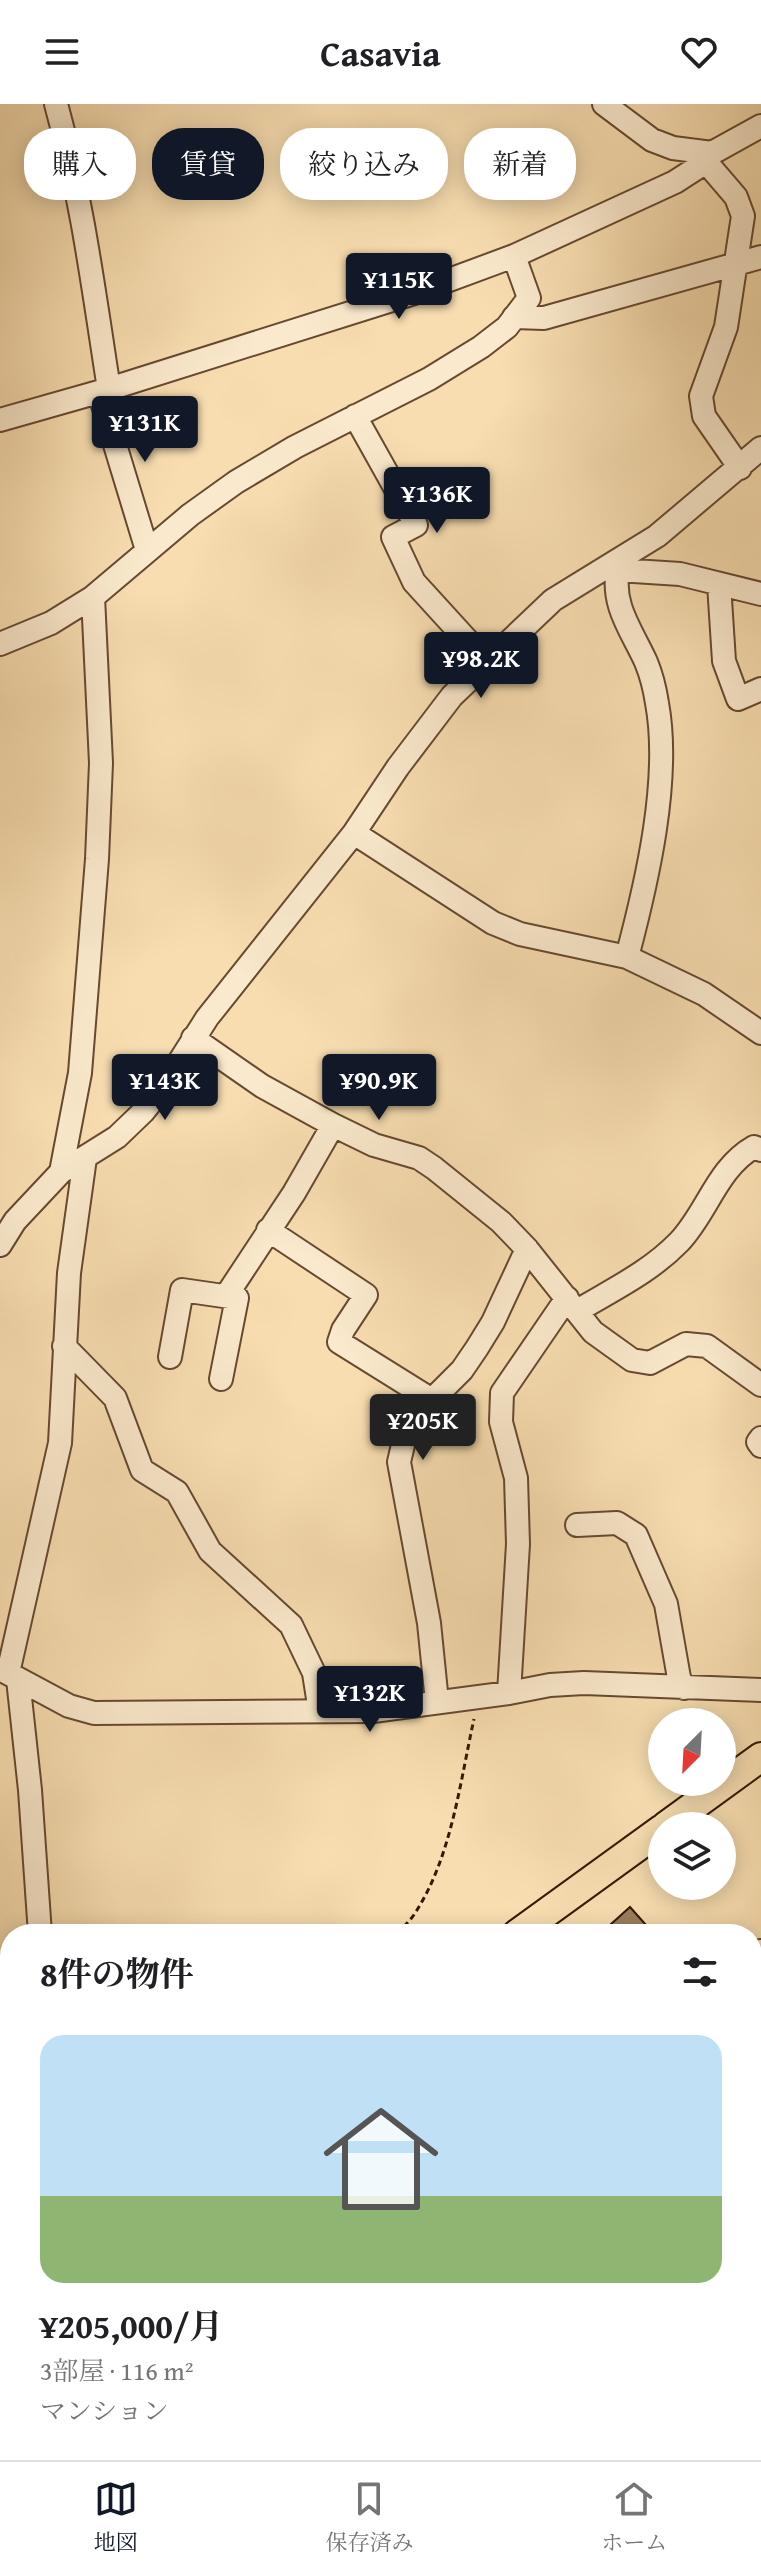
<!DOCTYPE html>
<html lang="ja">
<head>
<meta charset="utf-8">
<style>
  body { margin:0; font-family:"Gentium Book Plus","Noto Serif JP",serif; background:#f6f6f6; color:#202124; height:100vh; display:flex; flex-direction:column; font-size:30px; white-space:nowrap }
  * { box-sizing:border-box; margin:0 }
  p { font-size:26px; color:#757577 }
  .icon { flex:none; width:44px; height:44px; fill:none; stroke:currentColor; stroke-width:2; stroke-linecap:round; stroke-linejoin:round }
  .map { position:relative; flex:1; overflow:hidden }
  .sheet { position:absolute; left:0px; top:1820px; width:762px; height:536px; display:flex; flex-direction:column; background:#fff; border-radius:32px 32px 0 0; box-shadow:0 4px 20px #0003 }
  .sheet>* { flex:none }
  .top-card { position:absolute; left:24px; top:24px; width:714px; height:72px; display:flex; gap:16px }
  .needle { width:52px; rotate:204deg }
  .buttons { position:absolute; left:648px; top:1604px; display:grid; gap:16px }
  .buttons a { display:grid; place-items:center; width:88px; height:88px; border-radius:50%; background:#fff; box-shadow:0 4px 20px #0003; font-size:40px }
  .price { position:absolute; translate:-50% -68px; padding:0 18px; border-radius:8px; background:#111827; color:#fff; font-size:26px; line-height:52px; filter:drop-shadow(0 2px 4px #0008) }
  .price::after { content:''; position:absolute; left:50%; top:48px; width:24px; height:18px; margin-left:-12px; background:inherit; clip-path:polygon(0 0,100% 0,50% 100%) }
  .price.active { background:#222; color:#fff }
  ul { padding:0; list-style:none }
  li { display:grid; align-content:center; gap:16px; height:424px; padding:0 40px }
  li+li { border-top:2px solid #e0e0e0 }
  li span { display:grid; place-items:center; height:248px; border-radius:24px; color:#555 }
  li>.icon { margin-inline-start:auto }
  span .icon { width:144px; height:144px; fill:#fffc; stroke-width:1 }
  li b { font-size:34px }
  h2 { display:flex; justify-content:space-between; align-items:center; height:96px; padding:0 40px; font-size:34px }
  .pill { padding:0 28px; border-radius:32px; background:#fff; box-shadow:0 4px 20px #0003; font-size:28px; line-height:72px }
  .pill.active { background:#111827; color:#fff }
  header { display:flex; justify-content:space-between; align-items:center; height:104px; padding:0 40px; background:#fff; font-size:36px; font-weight:700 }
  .tabs { display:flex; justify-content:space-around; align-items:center; height:112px; border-top:2px solid #e0e0e0; background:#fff; font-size:22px; color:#757577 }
  .tabs a { display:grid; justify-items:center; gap:4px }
  .tabs .active { color:#111827 }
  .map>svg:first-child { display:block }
  .building { fill:#9a7e5e; stroke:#361805; stroke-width:2 }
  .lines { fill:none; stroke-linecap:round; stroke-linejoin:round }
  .minor-casing { stroke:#664930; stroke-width:26 }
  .major-casing { stroke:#361805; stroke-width:32 }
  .path { stroke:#361805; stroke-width:3; stroke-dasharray:6 4; stroke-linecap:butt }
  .minor { stroke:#fae9cc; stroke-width:22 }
  .major { stroke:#f7ddb0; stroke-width:28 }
</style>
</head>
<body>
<header><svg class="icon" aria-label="menu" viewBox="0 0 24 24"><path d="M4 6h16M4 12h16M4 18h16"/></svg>Casavia<svg class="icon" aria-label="heart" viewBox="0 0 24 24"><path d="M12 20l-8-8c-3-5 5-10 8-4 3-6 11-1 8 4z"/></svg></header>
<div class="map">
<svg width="761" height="2356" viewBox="0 0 761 2356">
  <rect width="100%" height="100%" fill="#f7ddb0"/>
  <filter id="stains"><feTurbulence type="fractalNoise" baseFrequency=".0025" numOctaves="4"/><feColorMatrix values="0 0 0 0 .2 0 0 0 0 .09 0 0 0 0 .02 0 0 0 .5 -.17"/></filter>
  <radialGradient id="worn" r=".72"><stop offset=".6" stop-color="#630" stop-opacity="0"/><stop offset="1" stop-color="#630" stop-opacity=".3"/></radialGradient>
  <path class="building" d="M630 1803 654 1830H600Z"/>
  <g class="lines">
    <defs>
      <path id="minor" d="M56 0C82 94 94 189 109 285
        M604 0 652 36 673 44 712 49
        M706 58 736 93 743 112 726 223 701 292 704 312 740 364
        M514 213 544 214 761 153
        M99 288 147 446
        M355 312 416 421 393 433 414 478 486 557
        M0 316 109 285 414 189 514 152 675 78 706 58 712 49 761 22
        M614 459 618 466 680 470 761 490
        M618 466C611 501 632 527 646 558 651 570 655 586 657 599 671 675 647 778 627 853
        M719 480 724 557 738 595 761 585
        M0 540 51 519 93 493 190 411 236 378 295 343 429 275 481 243 507 223 529 194 514 152
        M354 729 493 819 520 830 627 853 704 890 761 929
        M193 934 262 982 333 1021 374 1041 419 1054 434 1064 501 1118 527 1145 593 1228 632 1256 650 1259 686 1240 707 1242 761 1281
        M61 1068 80 969 97 755 101 659 93 493
        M268 1126 366 1191 343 1226 339 1238 432 1296
        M0 1141 15 1117 61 1068 117 1033 143 1008 164 982 207 914 354 729 398 663 452 592 553 496 657 432 761 344
        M226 1192 294 1089 333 1021
        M577 1207C612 1186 650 1168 679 1138 707 1109 717 1064 754 1043L761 1046
        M64 1242 115 1294 142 1366 177 1388 210 1447 291 1521 314 1569 320 1607
        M170 1253 182 1186 237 1194 221 1275
        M761 1334 758 1338 761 1342
        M577 1421 617 1419 636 1431 666 1500 679 1574 684 1584
        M0 1565 69 1602 94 1609 373 1607 509 1589 550 1581 584 1579 761 1586
        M8 1569 60 1339 69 1169 85 1054
        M18 1575 30 1686 40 1830
        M509 1589 518 1440 516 1374 501 1318 502 1289 567 1194
        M437 1598 429 1519 399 1358 405 1332 421 1314 432 1296 462 1266 477 1244 493 1218 527 1145
        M752 1857 761 1847
        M0 1876 10 1875
        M752 2330 761 2320
        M445 2346 446 2356
        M163 2356 175 2346
        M728 2356 737 2346"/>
      <path id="major" d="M666 1722 761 1653
        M517 1830 662 1725
        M0 2198 10 2191"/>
    </defs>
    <use href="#minor" class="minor-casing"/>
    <use href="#major" class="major-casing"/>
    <path class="path" d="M397 1830C404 1822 412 1815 417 1806 452 1750 460 1678 474 1615"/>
    <use href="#minor" class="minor"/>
    <use href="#major" class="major"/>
  </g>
  <rect width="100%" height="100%" filter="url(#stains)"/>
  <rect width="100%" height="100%" fill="url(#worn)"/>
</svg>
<div class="buttons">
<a><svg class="needle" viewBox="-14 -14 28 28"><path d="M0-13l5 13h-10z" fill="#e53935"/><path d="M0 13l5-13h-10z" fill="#757577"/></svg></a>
<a><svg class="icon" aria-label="layers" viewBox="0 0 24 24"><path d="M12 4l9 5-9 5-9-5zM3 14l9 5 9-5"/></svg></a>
</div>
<b class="price" style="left:399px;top:217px">¥115K</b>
<b class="price" style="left:145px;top:360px">¥131K</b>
<b class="price" style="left:437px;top:431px">¥136K</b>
<b class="price" style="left:481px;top:596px">¥98.2K</b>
<b class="price" style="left:165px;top:1018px">¥143K</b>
<b class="price" style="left:379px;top:1018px">¥90.9K</b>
<b class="price active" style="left:423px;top:1358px">¥205K</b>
<b class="price" style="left:370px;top:1630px">¥132K</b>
<div class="top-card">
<a class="pill">購入</a>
<a class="pill active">賃貸</a>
<a class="pill">絞り込み</a>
<a class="pill">新着</a>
</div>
<section class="sheet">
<h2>8件の物件<svg class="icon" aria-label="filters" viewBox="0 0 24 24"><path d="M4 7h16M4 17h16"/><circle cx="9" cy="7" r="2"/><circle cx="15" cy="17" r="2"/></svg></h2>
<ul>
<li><span style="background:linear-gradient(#bfe0f5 65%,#8fb573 0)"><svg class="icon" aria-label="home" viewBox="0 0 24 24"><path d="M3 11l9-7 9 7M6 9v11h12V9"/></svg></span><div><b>¥205,000/月</b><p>3部屋 · 116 m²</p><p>マンション</p></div></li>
</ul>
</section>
</div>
<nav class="tabs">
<a class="active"><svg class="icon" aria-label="map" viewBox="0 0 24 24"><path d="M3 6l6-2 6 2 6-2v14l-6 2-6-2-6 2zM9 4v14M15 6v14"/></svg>地図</a>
<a><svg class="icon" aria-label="saved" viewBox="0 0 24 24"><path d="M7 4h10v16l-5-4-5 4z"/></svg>保存済み</a>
<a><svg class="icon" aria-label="home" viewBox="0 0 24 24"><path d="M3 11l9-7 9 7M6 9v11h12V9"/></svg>ホーム</a>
</nav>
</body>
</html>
